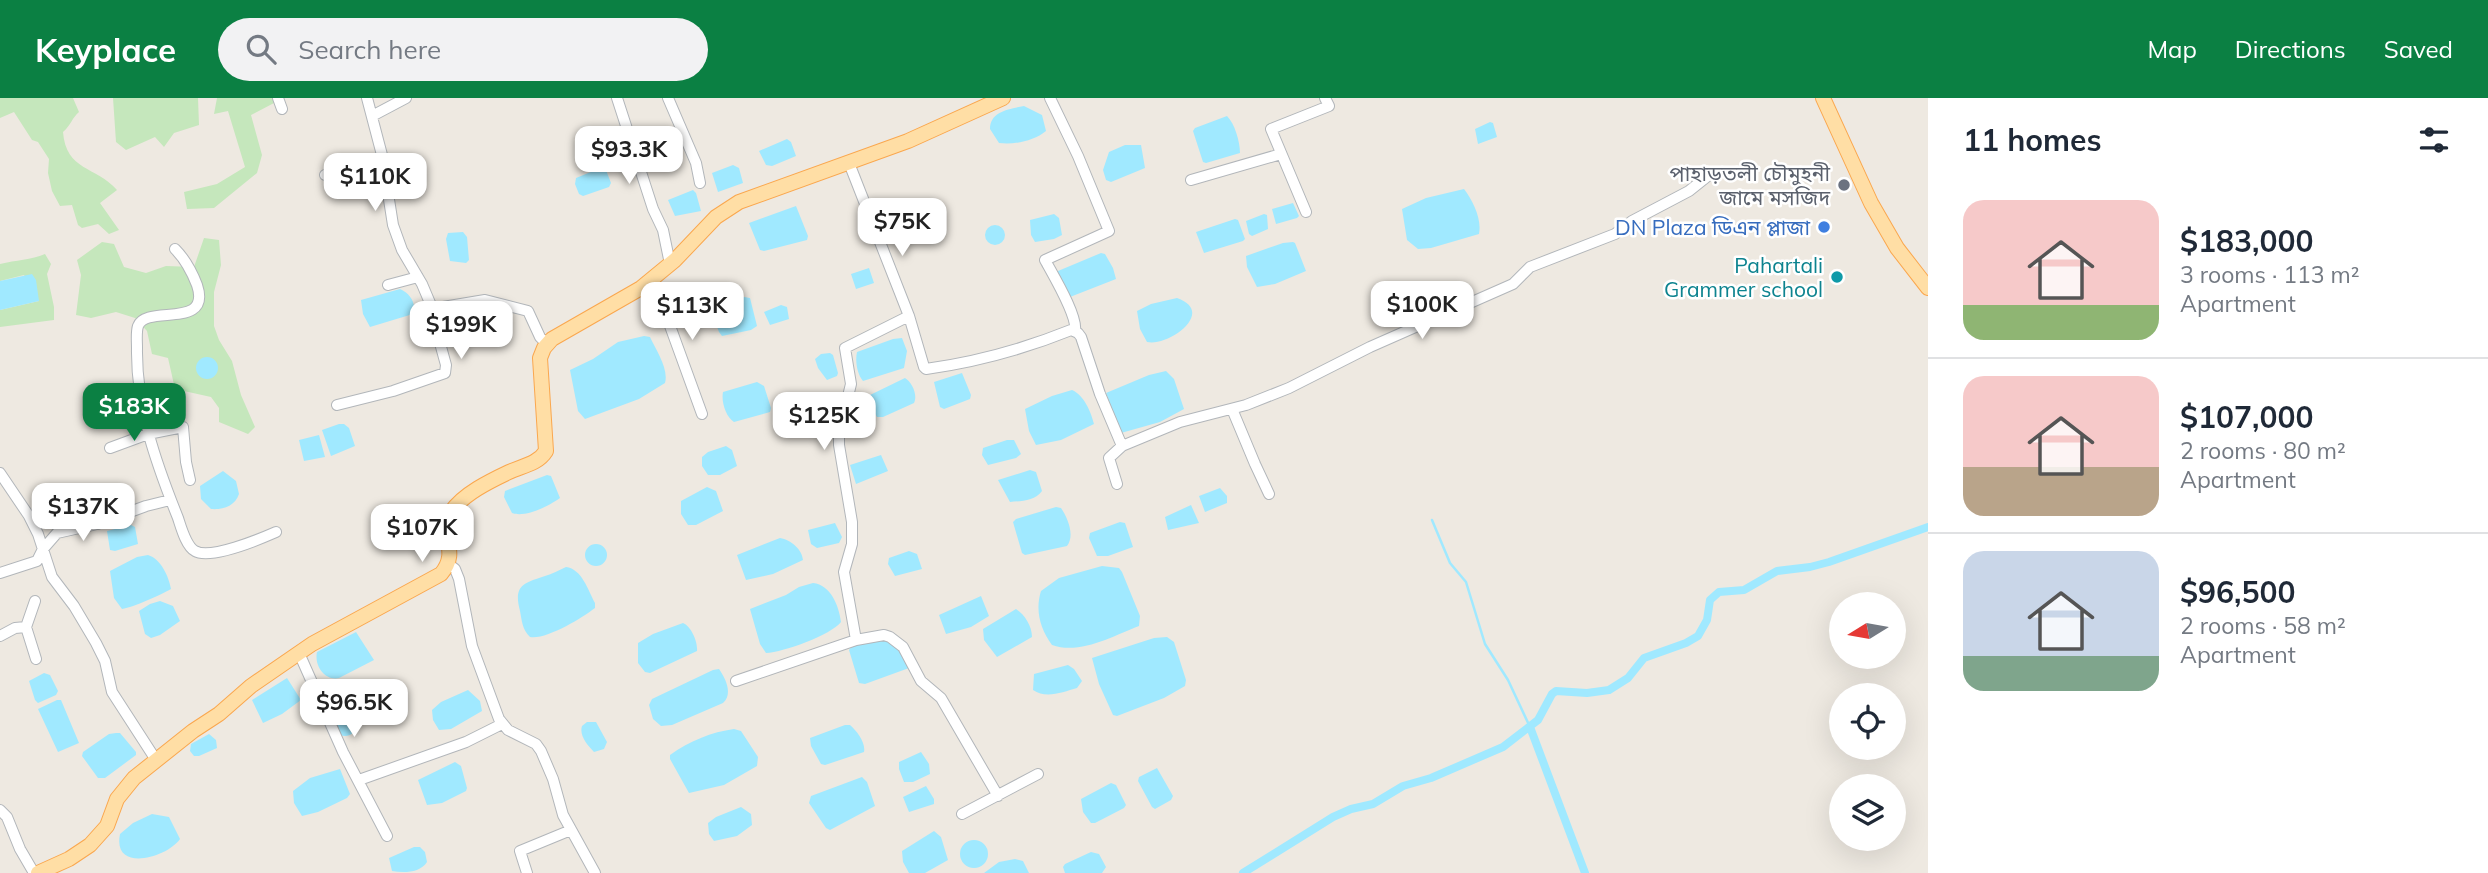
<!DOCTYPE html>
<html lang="en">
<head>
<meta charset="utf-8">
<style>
  body { margin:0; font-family:Mulish,"Noto Sans Bengali",sans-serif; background:#f2f2f3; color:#1f2937; height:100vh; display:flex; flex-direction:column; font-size:26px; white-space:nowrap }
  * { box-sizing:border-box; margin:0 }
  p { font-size:23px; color:#747a83 }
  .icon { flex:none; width:38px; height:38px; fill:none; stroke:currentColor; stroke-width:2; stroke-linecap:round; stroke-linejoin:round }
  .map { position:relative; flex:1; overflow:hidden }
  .sheet { display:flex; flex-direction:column; background:#fff; width:560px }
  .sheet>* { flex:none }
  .needle { width:46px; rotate:259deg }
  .controls { position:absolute; left:1829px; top:494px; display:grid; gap:14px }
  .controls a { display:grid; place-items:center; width:77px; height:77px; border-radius:50%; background:#fff; box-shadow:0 7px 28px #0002; font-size:35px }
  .price { position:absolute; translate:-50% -60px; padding:0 16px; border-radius:14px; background:#fff; color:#222; font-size:23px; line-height:46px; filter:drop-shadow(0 2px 4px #0008) }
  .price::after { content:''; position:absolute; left:50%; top:42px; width:21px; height:16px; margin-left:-10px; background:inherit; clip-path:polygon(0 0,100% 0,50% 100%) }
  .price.selected { background:#0b8043; color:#fff }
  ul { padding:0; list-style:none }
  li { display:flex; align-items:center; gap:21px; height:175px; padding:0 35px }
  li+li { border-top:2px solid #e0e1e3 }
  li span { display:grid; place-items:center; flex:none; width:196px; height:140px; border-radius:21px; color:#555 }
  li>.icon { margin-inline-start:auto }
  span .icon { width:84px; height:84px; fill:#fffc; stroke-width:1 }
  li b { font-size:30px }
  h2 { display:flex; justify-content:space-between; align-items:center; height:84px; padding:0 35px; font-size:30px }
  header { display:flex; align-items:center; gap:42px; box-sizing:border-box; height:98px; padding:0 35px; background:#0b8043; color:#fff }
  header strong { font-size:33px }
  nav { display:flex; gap:38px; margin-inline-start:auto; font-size:24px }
  .search { width:490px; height:63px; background:#f2f2f3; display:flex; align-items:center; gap:18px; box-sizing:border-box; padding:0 24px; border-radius:38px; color:#747a83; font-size:26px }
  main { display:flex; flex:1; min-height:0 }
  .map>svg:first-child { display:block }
  .green { fill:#c5e7bc }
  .water { fill:#a0e9ff }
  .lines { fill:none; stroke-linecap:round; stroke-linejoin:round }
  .stream { stroke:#a0e9ff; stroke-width:2.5 }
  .canal { stroke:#a0e9ff; stroke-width:8 }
  .minor-casing { stroke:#b2b6ba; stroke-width:12 }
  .major-casing { stroke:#faa74e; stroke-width:16 }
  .minor { stroke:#fff; stroke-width:10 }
  .major { stroke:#ffdea5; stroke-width:14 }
  .worship-dot { fill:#6b7280; stroke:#fff; stroke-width:2.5 }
  .shop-dot { fill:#3f7fe0; stroke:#fff; stroke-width:2.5 }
  .culture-dot { fill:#0f9aa8; stroke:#fff; stroke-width:2.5 }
  .labels { text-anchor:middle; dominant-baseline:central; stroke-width:5; stroke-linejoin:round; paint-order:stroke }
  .worship-label { font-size:21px; fill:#5b616d; stroke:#fff; text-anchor:end }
  .shop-label { font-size:21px; fill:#366cbe; stroke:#fff; text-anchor:end }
  .culture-label { font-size:21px; fill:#0d838f; stroke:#fff; text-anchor:end }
</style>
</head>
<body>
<header>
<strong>Keyplace</strong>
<div class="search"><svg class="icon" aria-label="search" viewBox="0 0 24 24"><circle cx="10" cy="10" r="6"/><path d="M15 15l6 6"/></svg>Search here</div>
<nav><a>Map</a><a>Directions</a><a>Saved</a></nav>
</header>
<main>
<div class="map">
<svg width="1928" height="775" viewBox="0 0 1928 775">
  <rect width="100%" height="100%" fill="#eee9e1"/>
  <path class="green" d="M0 0H73L79 14C72 20 71 27 63 34 66 73 96 68 117 92L100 105 119 132 109 136 98 126 82 130 78 127 72 107 60 108 52 93 48 75 49 61 38 44 32 42 14 14 0 20Z
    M113 0H198L199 27 174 35 164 49 155 39 126 52 116 44Z
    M217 0H276L274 5 251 17 262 57 257 75 214 110 187 111 184 94 217 86 245 69 228 13 214 16Z
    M204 140 219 142 221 167 214 194V228L219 242 232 263 241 297 255 329 248 336 219 324V310L211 299 175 291 168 260 152 256 147 233 135 220 116 214 91 220 76 217 81 177 77 162 102 144 114 146 124 169 146 175 166 168 194 169Z
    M45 156 51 166 47 176 54 209V222L0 229V212L39 203 24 177 0 183V166C16 162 31 162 45 156Z"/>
  <path class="water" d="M1024 8 1042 17 1046 33C1034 43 1014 47 999 45L990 31C990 13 1010 11 1024 8Z
    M1227 18C1235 26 1240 44 1240 55L1206 65 1203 64 1193 33 1195 30Z
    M1490 24 1493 25 1497 39 1478 46 1475 31Z
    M787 41 791 44 796 58 772 68 766 67 759 53Z
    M1125 47H1141L1145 70 1111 84 1106 82 1103 72 1109 54Z
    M733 67 739 70 743 85 718 94 712 75Z
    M603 69 606 72 611 85 609 89 583 98 579 96 575 86 576 80Z
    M1464 91C1473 103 1482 121 1479 136L1431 150 1418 151 1407 142 1402 111 1426 100Z
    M693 92 696 95 701 113 675 118 668 102Z
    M1293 105 1299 118 1297 120 1276 126 1272 111Z
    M796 108 808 138 807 142 764 153 760 152 749 125Z
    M1054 116 1059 120 1062 137 1054 141 1035 144 1031 137 1030 122Z
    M1264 116 1267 117 1268 131 1252 138 1249 136 1246 123Z
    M1235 121 1238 122 1245 141 1243 143 1204 155 1196 134Z
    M985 137a10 10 0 1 1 20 0a10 10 0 1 1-20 0Z
    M463 134 467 139 469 162 466 165 450 163 446 141 448 135Z
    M1293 144 1295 145 1306 173 1275 186 1257 189 1247 169 1246 158 1283 145Z
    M1101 155 1105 156 1113 170 1116 181 1070 199 1057 175 1058 173Z
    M869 170 874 185 856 191 851 176Z
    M32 176 36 182 39 203 0 212V183Z
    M400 191C410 195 417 206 413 216L370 229 363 216 361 202Z
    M738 198 750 200 757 228 751 232 722 238 719 234 711 213 719 205Z
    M1177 200C1217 214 1168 249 1147 244L1140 231 1137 213 1151 206Z
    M781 207 787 209 789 221 770 227 764 214Z
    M644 238 650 239C656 252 669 271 665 285L639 301 585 321 578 313 570 272 593 261 618 244Z
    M902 240 907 253 904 270 863 283C857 276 855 263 857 254L893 241Z
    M830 255 833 257 838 275 837 278 827 282 818 270 815 261 821 256Z
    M196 270a11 11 0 1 1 22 0a11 11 0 1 1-22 0Z
    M1166 273 1174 281 1184 311 1160 324 1121 335 1106 295 1149 277Z
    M962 275 971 297 970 301 944 311 940 309 934 284Z
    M905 280C912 284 918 297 914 305L883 319H877L873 312 870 297Z
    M757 284 764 288 771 310 770 314 734 324C726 319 721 304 723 294Z
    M1072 292C1084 297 1091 314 1094 326L1061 342 1036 347 1029 333 1025 311 1052 298Z
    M339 326H344L349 330 355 348 331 358 322 332Z
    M319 337 325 359 304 363 299 342Z
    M1007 342H1014L1021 356 1016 360 988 367 982 357 983 350Z
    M726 348 732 352 737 368 720 377H708L702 368V359L708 354Z
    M881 357 888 373 856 386 850 367Z
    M1030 372 1036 374 1042 393C1035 403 1022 403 1010 404L998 382Z
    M223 373 236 383 239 396C235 408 223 412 211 411L201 401 200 388Z
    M547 377 551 378 560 400C549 408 525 420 512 415L504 399 505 393Z
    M707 389 716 393 723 413 696 427H688L681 416V403Z
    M1220 390 1227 398V405L1205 414 1199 398Z
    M1191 407 1199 425 1168 432 1165 419Z
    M1056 409 1061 410C1068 420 1075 438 1067 448L1025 457 1022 455 1013 424 1016 421Z
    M1120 424 1125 425 1133 449 1108 458H1097L1089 440 1090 435Z
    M835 425 842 439 839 445 817 450 811 446 808 432Z
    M131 427 135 429 138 446 115 453 110 452 107 433Z
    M780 440C791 442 802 451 803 462L773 476 746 482 737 457Z
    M585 457a11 11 0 1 1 22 0a11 11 0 1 1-22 0Z
    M909 453 917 456 922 471 895 478 888 466 889 460Z
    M148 457C161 461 169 479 171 491 160 497 134 509 122 511L114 500 110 473 137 459Z
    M1102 468 1119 470 1122 474 1140 518 1139 528C1113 538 1080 557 1052 547 1040 531 1035 512 1041 493L1059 480Z
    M566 469C582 471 588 492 595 505V510C582 520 546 542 530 539 522 531 522 523 520 513 513 487 524 485 545 478 552 476 559 472 566 469Z
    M813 485C831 487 839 508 841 524 831 537 784 554 766 555L760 546 750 511 786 497 799 489Z
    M981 498 989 518 971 529 946 536 939 517Z
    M160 503 173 508 180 523 160 537 151 540 145 536 139 513 150 506Z
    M1016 511C1025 517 1032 528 1032 539L997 559 984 542 983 531Z
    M683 525C691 528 698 544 697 553L650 575 645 574 638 565V545L653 536Z
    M356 534 374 562 339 580C325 583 314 568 317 554Z
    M1167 539 1174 544 1186 582 1185 588 1164 600 1117 618 1113 617 1099 586 1092 560 1154 540Z
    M885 541 901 552 909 570 865 586 859 585 849 552C856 542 873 543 885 541Z
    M1068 567 1074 571 1082 583 1077 590C1063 594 1046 601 1033 592L1034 576Z
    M719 571C726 581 733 596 723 605L672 627 661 628 653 621 649 607 652 601 713 572Z
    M44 575 50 577 58 593 56 597 38 605 35 602 29 583Z
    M287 580 301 602 282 616 263 625 252 602Z
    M468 592 480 603 482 613 451 631 439 632 433 622 432 612 441 604Z
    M57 602H61L79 645 58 654 38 611Z
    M334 627a11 11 0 1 1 22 0a11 11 0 1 1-22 0Z
    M587 624H596L607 644 604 651 594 654C587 647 579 637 582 628Z
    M845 627H850C857 633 866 645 864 654L825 667 821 666 811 648 810 640Z
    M734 631 741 633 758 659 757 668 724 687 689 695 670 661V657C689 643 712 634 734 631Z
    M116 635H120L136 654V657L105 680H98L82 658 83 654 109 636Z
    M209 636 216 642 217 650 199 658H194L190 653 191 646Z
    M921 654 929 666 930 676 913 684H904L899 671V664Z
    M455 664 461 668 467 690 466 693 442 705 427 707 418 682Z
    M1157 670 1173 698 1171 702 1155 711 1152 709 1138 683 1139 679Z
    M340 671 350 696 347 700 318 714 302 718 294 705 293 693 310 680Z
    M862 679 867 684 875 708 830 732 826 730 809 705 811 698Z
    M1111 685 1116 687 1126 707 1124 710 1095 725H1091L1083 714 1081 701Z
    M926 688 934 701V706L909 714 903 699Z
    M741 709 751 716 752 727 737 738 714 743 709 736 708 725 716 719Z
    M152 716 169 719 180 741C167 760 112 775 120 736L133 725Z
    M934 733 941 739 948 762 925 775H909L903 764 902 753Z
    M960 756a14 14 0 1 1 28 0a14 14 0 1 1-28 0Z
    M414 749H420L425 754 427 764C420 775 404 775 392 773L389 760Z
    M1091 754 1099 756 1106 769 1102 775H1065L1063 769 1065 766Z
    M1015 761 1023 763 1029 775H984L999 764Z"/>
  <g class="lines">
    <path class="stream" d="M1432 422 1450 465 1466 484 1485 546 1508 582 1530 629"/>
    <path class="canal" d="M1530 629 1585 775
      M1243 775 1333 719 1351 711 1373 706 1403 688 1431 680 1503 649 1538 622 1552 596 1556 593 1587 595 1609 592 1628 580 1644 560 1686 545 1698 538 1707 522 1710 502 1719 494 1744 492 1777 473 1810 469 1829 464 1928 429"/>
    <defs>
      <path id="minor" d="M278 0 282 11
        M367 0 382 57 393 127 402 152 422 186 433 212
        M617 0 653 111 663 132 670 166
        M668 0 696 65 700 85
        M1050 0 1078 58 1109 133 1045 162C1053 177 1078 218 1075 233
        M372 18 406 0
        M849 65 909 218 924 269 926 271C977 264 1024 251 1071 232L1078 235 1081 239 1100 296 1122 348
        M325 77H386
        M1191 82 1281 56
        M1306 114 1271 31 1329 8 1325 0
        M175 151C185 161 192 174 197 187 212 232 146 206 138 228 136 234 137 243 137 250 136 309 156 365 178 420 181 429 186 448 195 453 210 462 260 441 276 434
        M653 181 702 316
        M388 187 418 179
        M337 307 393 293 445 275 446 267 432 216 433 212 437 210 485 202 528 213 540 239 547 246
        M1232 311 1255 366 1269 396
        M110 350 148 336 183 329 186 364 190 382
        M0 375 29 418 38 436 52 479 74 508 96 545 105 563 112 594 156 662
        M1117 386 1109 360 1122 348 1180 324 1246 307 1289 290 1370 249 1513 186 1530 169 1615 136 1632 123 1689 93 1709 77
        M448 466 455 471 459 481 472 548 499 621 508 632 536 646 541 653 553 681 563 717 595 775
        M0 475 37 463 43 451 57 435 97 426 146 408 170 402
        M35 503 26 529 36 561
        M0 538 15 530 26 529
        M856 542 844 474 852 446V424L839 347V335L851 286 845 250 909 218
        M299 555 343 654 387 738
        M736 583 856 542 884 537 890 539 903 549 921 583 941 600 998 698
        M359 682 466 644 502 626
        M0 712 7 719 20 751 34 775
        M962 716 1038 676
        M527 775 520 753 571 732"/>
      <path id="major" d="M1823 0 1871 105 1897 150 1928 190
        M38 775 69 761 90 747 107 728 117 701 134 680 193 633 219 616 251 588 312 546 441 476C461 453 437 435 451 414 463 396 490 383 509 374 522 368 538 366 546 353L540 260 544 250 552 241 641 190 675 162 716 119 739 104 908 43 1003 0"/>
    </defs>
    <use href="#minor" class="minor-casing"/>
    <use href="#major" class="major-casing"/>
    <use href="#minor" class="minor"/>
    <use href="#major" class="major"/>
  </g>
  <circle class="worship-dot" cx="1844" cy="87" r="7"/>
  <circle class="shop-dot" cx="1824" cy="129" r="7"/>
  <circle class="culture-dot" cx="1837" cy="179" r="7"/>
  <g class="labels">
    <g class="worship-label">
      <text x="1830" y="75">পাহাড়তলী চৌমুহনী<tspan x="1830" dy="24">জামে মসজিদ</tspan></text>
    </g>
    <g class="shop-label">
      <text x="1810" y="129">DN Plaza ডিএন প্লাজা</text>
    </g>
    <g class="culture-label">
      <text x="1823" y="167">Pahartali<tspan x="1823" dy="24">Grammer school</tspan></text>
    </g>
  </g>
</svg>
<div class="controls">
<a><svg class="needle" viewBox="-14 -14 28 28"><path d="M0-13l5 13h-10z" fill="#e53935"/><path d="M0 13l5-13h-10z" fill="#747a83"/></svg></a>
<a><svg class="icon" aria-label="locate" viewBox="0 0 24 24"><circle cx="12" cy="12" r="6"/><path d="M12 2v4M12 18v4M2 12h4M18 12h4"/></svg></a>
<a><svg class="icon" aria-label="layers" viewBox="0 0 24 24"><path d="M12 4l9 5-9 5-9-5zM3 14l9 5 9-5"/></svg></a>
</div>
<b class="price" style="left:629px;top:88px">$93.3K</b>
<b class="price" style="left:375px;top:115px">$110K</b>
<b class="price" style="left:902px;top:160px">$75K</b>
<b class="price" style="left:1422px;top:243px">$100K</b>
<b class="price" style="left:692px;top:244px">$113K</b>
<b class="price" style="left:461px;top:263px">$199K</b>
<b class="price selected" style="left:134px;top:345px">$183K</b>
<b class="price" style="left:824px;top:354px">$125K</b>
<b class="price" style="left:83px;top:445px">$137K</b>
<b class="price" style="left:422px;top:466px">$107K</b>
<b class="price" style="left:354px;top:641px">$96.5K</b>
</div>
<section class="sheet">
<h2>11 homes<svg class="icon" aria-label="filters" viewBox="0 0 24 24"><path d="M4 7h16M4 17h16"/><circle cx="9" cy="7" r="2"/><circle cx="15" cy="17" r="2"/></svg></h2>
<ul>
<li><span style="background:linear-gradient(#f6c9c9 75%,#8fb573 0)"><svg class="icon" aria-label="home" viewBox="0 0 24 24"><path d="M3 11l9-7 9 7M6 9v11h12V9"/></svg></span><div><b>$183,000</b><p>3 rooms · 113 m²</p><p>Apartment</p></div></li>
<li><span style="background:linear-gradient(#f6c9c9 65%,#b9a48a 0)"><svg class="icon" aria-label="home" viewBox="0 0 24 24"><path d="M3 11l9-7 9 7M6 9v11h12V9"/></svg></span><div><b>$107,000</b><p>2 rooms · 80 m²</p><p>Apartment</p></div></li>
<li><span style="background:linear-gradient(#c9d6e8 75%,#7fa58c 0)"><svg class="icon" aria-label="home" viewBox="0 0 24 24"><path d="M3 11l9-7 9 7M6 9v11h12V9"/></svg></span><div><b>$96,500</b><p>2 rooms · 58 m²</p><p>Apartment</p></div></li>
</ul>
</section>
</main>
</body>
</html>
